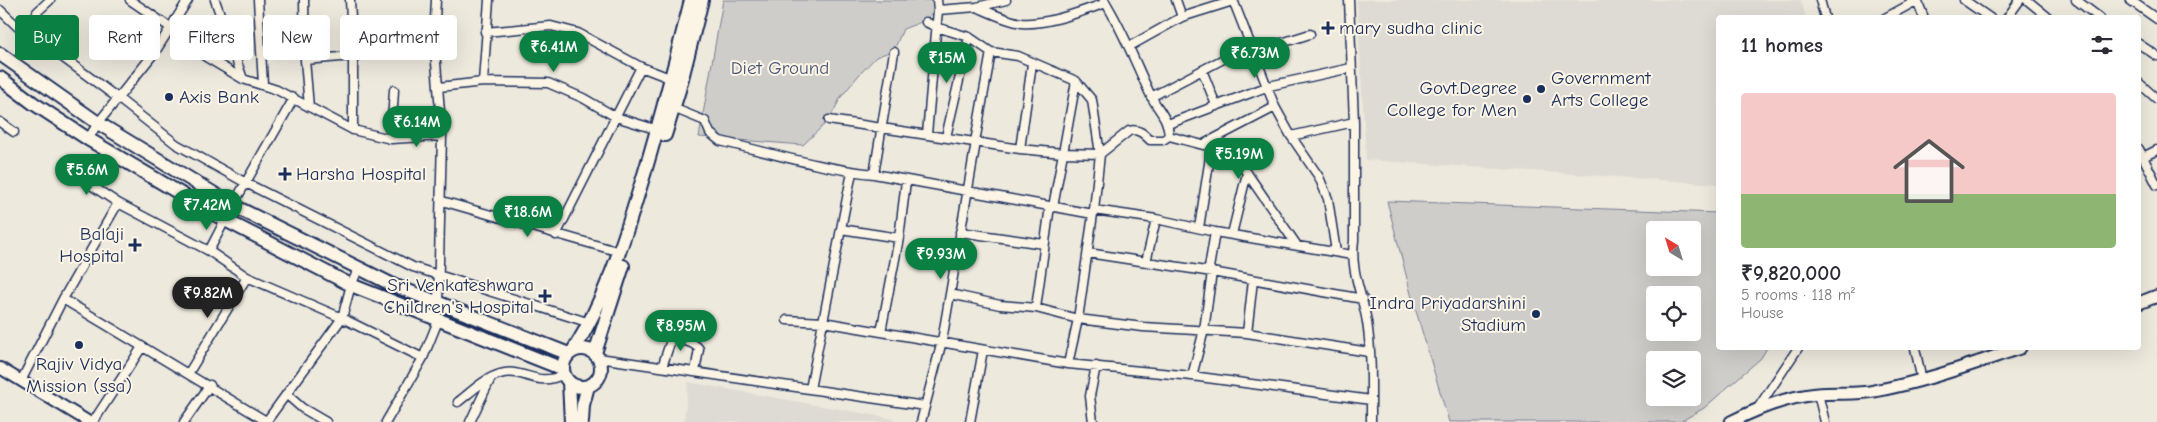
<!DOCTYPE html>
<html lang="en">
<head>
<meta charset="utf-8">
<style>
  body { margin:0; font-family:"Comic Neue",sans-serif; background:#f7f7f7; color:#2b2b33; height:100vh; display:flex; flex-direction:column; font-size:19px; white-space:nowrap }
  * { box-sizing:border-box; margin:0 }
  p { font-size:16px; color:#7c7c81 }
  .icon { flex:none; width:28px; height:28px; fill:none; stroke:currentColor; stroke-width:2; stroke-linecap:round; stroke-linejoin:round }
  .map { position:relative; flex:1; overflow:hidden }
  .side { position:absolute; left:1716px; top:15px; width:425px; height:335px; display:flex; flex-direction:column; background:#fff; border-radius:5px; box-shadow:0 5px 20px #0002 }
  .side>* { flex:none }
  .hud { position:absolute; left:15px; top:15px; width:475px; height:45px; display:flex; gap:10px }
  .needle { width:32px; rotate:322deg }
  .fabs { position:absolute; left:1646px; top:221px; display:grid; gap:10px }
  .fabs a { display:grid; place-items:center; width:55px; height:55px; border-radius:5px; background:#fff; box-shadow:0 5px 20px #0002; font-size:25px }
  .price { position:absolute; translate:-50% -42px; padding:0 11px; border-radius:18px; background:#0b8043; color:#fff; font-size:16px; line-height:32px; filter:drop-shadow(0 1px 2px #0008) }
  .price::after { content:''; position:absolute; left:50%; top:30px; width:15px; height:11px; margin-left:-8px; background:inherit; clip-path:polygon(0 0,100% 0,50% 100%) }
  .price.current { background:#222; color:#fff }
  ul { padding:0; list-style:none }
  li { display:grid; align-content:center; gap:10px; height:265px; padding:0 25px }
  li+li { border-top:1px solid #e1e1e2 }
  li span { display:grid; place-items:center; height:155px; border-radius:5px; color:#555 }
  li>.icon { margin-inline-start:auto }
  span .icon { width:90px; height:90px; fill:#fffc; stroke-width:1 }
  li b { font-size:21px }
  h2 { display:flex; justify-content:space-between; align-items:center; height:60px; padding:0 25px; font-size:21px }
  .chip { padding:0 18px; border-radius:5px; background:#fff; box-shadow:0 5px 20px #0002; font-size:18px; line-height:45px }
  .chip.current { background:#0b8043; color:#fff }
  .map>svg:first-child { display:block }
  .built { fill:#dedbd4 }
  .green { fill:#cfcdca; stroke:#757e94; fill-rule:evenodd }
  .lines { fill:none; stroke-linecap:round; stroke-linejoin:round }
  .minor-casing { stroke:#1b2f5e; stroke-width:11 }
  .tertiary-casing { stroke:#1b2f5e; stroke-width:14 }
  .secondary-casing { stroke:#1b2f5e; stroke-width:15 }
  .primary-casing { stroke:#1b2f5e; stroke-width:16 }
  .minor { stroke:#fcf5e5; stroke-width:8 }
  .tertiary { stroke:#fcf5e5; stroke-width:10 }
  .secondary { stroke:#fcf5e5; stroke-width:11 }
  .primary { stroke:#fcf5e5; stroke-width:12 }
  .poi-dot { fill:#1b2f5e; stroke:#fcf5e5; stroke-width:2 }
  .labels { text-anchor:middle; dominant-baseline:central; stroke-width:4; stroke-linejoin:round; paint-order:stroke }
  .poi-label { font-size:19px; fill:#1b2f5e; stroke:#fcf5e5; text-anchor:start }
  .park-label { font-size:19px; fill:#485679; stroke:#fcf5e5 }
</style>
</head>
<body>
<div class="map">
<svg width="2157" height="422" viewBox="0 0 2157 422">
  <rect width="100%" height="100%" fill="#eee9dd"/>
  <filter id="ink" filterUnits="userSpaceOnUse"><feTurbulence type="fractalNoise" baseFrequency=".02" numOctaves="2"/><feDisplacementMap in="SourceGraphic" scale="10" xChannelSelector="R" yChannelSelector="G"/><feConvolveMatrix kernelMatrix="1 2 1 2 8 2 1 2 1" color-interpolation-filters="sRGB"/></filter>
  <g filter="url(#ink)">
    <path class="built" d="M1357 0H1801L1806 17 1719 18V184L1366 160Z
      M688 382 895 419 894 422H684Z"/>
    <path class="green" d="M723 0H934L937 9 924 21 903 29 894 50 876 57 858 76 841 97 829 120 803 145 699 137Z
      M1387 201 1719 213V348H1767L1761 358 1704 408 1680 422H1449L1411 294ZM1655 230H1692V268H1655ZM1655 295H1692V332H1655ZM1655 360H1692V398H1655Z"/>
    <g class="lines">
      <defs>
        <path id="minor" d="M130 0 171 28 206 57 243 79 277 90 353 130 391 139 394 90
          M215 0 243 79
          M258 0 263 84
          M304 0 305 60 309 107
          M350 0 353 56V130
          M436 0 434 38 442 136 438 303
          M1104 0C1123 30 1135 62 1150 94 1158 111 1168 116 1169 136L1163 140H1150C1144 134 1138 128 1129 131L1100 154 1094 210 1156 219 1215 232 1352 255
          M1176 0 1182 17
          M1233 0 1275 107 1291 136 1319 177 1328 199 1336 252
          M1349 0 1354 122V240C1350 272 1362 292 1367 322 1372 355 1371 389 1371 422
          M1820 0 1825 18
          M1917 0 1924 18
          M1964 0 1990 18
          M2027 0 2049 18
          M2076 0 2100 18
          M2130 0 2157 19
          M977 7C991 13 1007 21 1022 23 1048 25 1082 11 1106 3
          M0 10 21 30 54 51 119 99 176 144 246 183 413 267 590 323
          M938 10 977 7 1006 0
          M37 12 50 0
          M1885 18 1916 1
          M2007 18 2020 0
          M926 22 936 27 969 37 991 52 1018 56 1076 81 1092 100 1100 154 1063 153 1053 207
          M485 32 551 26 578 33 641 67 672 79
          M2139 44 2157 56
          M1130 46 1182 17 1233 1
          M1254 49 1256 51 1310 34
          M206 57 226 29
          M305 60 353 56
          M1202 70 1216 105
          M483 82 489 0
          M2139 83 2157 99
          M439 87 483 82 548 83 583 98 616 117 658 130
          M1151 97 1252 44
          M673 108 705 121 710 133 720 141C771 153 822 169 874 174L1093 214 1094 210
          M829 120 1020 149 1063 153 1076 81
          M0 122 14 132
          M1168 124 1269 86 1351 68
          M927 134 938 10 937 0
          M1169 136 1203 145 1219 146 1238 160 1296 244
          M1291 136 1354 122
          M946 137 969 37
          M88 139 98 123 155 52 188 0
          M391 139 442 136
          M975 142 991 52
          M1204 144 1275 107
          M1020 149 1032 64
          M2139 149 2157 185
          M2143 157 2157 150
          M68 170 118 203 209 251 247 277 342 318 423 358
          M874 174 894 52
          M442 201 620 252
          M233 205 294 98
          M1199 228 1212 144
          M841 229 899 238
          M960 232 1044 244
          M1232 234 1247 173
          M556 235 641 67
          M209 251 225 220
          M1088 253 1212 272 1363 299
          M1146 262 1156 219
          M950 294 1000 305 1036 308 1078 319 1143 327 1247 333 1369 352
          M63 299 266 421
          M1036 308 1050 206
          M787 320 823 322 1068 364 1192 376 1371 400
          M881 332 899 238 906 181
          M1247 333 1253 280
          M1915 348 1922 381
          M599 358 925 406
          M1068 364 1078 319 1093 214
          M662 367 671 340C679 338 694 342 699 349L695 372
          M188 374 247 277
          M1192 376 1204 330 1212 272 1209 268 1215 232
          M21 381 63 299 118 203
          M810 389 852 172
          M286 394 302 408 326 422
          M1818 394 1825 422
          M458 402C471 392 485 378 500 374 524 367 536 389 564 374
          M1758 408 1798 348
          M93 422 142 347
          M184 422 210 385
          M266 422 342 318 351 285 359 268
          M386 422 423 358 438 321
          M470 422 490 380
          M921 422 942 341 976 142
          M970 422 983 350
          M1093 422 1090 396 1096 366"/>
        <path id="tertiary" d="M0 368 89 422"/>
        <path id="secondary" d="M2139 303 2157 296
          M1731 422C1758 408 1786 397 1817 394 1836 392 1856 395 1874 391 1924 382 1972 364 2020 348"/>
        <path id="primary" d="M0 54 98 123 236 207 393 285 569 354
          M0 78 33 103 88 139 225 220 351 285 563 369
          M665 135 679 90 702 0
          M563 368a19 19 0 1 1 38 0a19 19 0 1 1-38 0Z
          M573 351C604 301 622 247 639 191 659 127 675 64 691 0
          M595 353 623 266
          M569 382 571 422
          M582 422 583 405 588 386"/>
      </defs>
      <use href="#minor" class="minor-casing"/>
      <use href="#tertiary" class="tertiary-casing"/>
      <use href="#secondary" class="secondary-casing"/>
      <use href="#primary" class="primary-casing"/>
      <use href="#minor" class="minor"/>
      <use href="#tertiary" class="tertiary"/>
      <use href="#secondary" class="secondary"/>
      <use href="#primary" class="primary"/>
    </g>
  </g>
  <g class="poi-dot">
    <path d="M1325.5 20.5h5v5h5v5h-5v5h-5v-5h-5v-5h5z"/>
    <circle cx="1541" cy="89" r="5"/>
    <circle cx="169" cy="97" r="5"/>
    <circle cx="1527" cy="99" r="5"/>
    <path d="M282.5 166.5h5v5h5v5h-5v5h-5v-5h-5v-5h5z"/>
    <path d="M132.5 237.5h5v5h5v5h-5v5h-5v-5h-5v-5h5z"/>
    <path d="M542.5 288.5h5v5h5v5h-5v5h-5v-5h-5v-5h5z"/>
    <circle cx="1536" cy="314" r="5"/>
    <circle cx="79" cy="345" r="5"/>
  </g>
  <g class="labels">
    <g class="poi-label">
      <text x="1339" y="28">mary sudha clinic</text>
      <text x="1551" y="78">Government<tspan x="1551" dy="22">Arts College</tspan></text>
      <text x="1517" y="88" text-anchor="end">Govt.Degree<tspan x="1517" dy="22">College for Men</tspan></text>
      <text x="179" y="97">Axis Bank</text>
      <text x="296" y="174">Harsha Hospital</text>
      <text x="124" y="234" text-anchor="end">Balaji<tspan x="124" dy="22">Hospital</tspan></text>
      <text x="534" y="285" text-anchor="end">Sri Venkateshwara<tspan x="534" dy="22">Children's Hospital</tspan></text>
      <text x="1526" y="303" text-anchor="end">Indra Priyadarshini<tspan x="1526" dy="22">Stadium</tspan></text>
      <text x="79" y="364" text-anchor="middle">Rajiv Vidya<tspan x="79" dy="22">Mission (ssa)</tspan></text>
    </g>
    <g class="park-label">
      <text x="780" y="68">Diet Ground</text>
    </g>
  </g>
</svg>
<div class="fabs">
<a><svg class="needle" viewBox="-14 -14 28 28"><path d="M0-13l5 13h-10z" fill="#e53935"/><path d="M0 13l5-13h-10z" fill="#7c7c81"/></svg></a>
<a><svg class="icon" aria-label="locate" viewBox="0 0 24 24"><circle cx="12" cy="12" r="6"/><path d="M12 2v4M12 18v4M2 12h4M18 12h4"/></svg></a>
<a><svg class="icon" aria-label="layers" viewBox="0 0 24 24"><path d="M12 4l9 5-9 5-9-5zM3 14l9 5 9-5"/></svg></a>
</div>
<b class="price" style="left:554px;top:73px">₹6.41M</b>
<b class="price" style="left:1255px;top:79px">₹6.73M</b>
<b class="price" style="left:947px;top:84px">₹15M</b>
<b class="price" style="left:417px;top:148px">₹6.14M</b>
<b class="price" style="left:1239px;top:180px">₹5.19M</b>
<b class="price" style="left:87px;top:196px">₹5.6M</b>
<b class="price" style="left:207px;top:231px">₹7.42M</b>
<b class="price" style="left:528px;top:238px">₹18.6M</b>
<b class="price" style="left:941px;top:280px">₹9.93M</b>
<b class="price current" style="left:208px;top:319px">₹9.82M</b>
<b class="price" style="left:681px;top:352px">₹8.95M</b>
<div class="hud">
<a class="chip current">Buy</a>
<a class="chip">Rent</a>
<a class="chip">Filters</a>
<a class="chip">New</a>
<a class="chip">Apartment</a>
</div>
<section class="side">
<h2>11 homes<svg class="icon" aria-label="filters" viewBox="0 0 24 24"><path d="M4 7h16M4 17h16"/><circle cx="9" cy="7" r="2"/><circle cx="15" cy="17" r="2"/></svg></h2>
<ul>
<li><span style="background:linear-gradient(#f6c9c9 65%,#8fb573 0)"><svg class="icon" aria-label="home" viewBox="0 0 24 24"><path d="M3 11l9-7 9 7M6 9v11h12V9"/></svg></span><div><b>₹9,820,000</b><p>5 rooms · 118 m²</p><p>House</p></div></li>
</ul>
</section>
</div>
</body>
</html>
